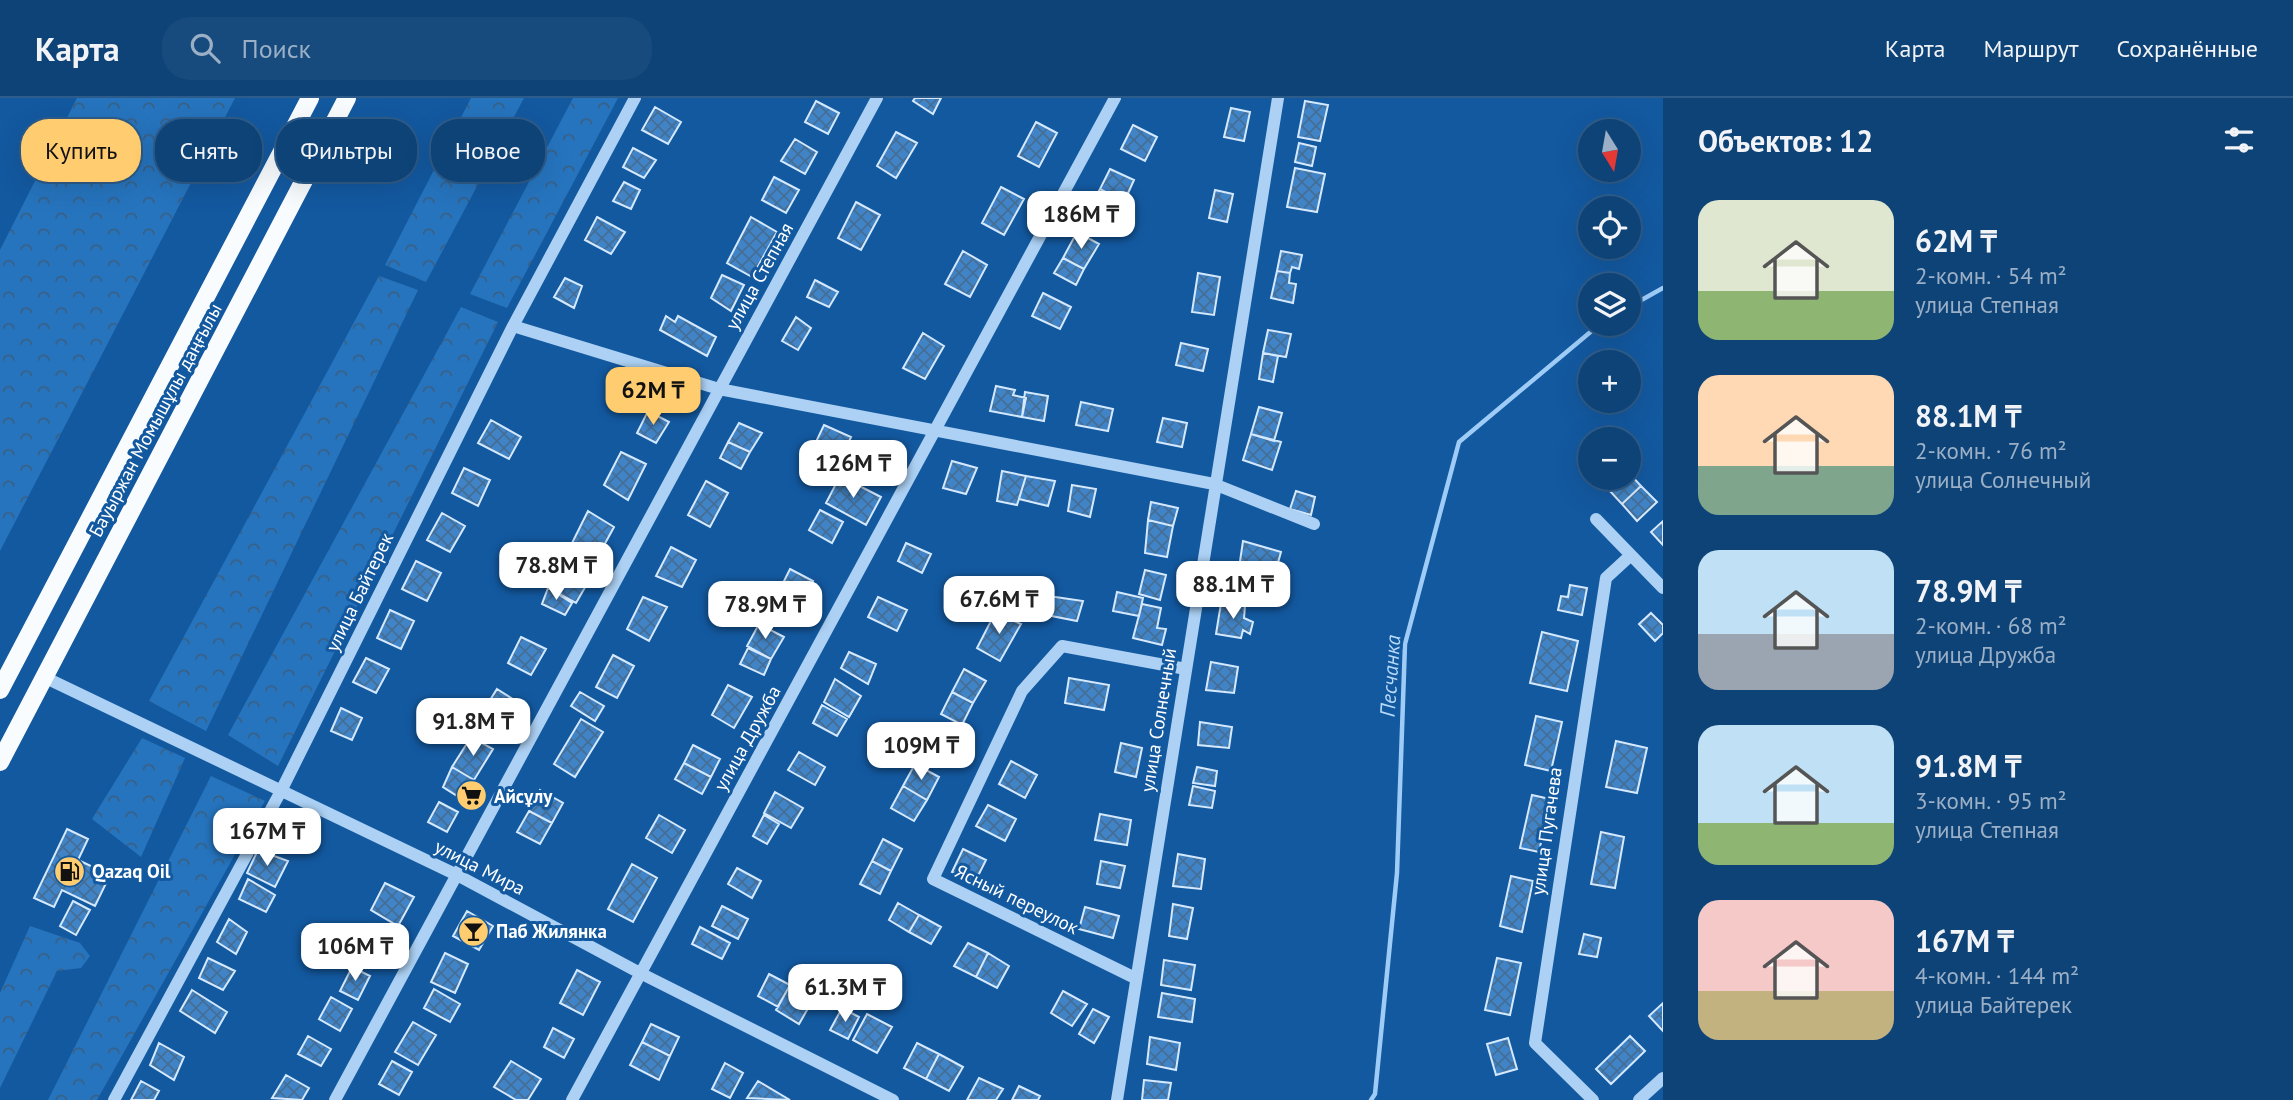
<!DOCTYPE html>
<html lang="ru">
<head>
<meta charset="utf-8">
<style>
  body { margin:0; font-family:"PT Sans",sans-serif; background:#174a7d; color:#f1f3f6; height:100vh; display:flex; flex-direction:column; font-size:26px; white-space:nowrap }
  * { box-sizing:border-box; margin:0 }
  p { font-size:23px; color:#9bb0c6 }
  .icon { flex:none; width:38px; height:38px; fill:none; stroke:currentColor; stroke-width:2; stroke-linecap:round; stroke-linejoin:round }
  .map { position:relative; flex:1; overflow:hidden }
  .side { display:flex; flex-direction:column; background:#0e4378; width:630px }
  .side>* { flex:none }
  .guide { position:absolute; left:21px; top:21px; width:665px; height:63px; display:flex; gap:14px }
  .needle { width:46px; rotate:169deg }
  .tools { position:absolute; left:1578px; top:21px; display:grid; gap:14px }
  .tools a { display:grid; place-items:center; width:63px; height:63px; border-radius:50%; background:#0e4378; box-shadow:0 7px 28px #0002,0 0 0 2px #2e5c8a; font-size:35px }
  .price { position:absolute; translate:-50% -60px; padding:0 16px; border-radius:14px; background:#fff; color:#222; font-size:23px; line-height:46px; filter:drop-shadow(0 2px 4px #0008) }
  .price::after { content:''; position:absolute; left:50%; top:42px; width:21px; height:16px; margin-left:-10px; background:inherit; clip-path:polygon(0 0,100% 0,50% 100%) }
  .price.selected { background:#ffcd6f; color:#111 }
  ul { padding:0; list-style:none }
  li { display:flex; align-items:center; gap:21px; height:175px; padding:0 35px }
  li span { display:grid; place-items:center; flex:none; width:196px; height:140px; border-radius:21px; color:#555 }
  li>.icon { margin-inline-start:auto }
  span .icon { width:84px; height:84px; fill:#fffc; stroke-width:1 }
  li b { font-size:30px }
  h2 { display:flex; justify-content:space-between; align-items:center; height:84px; padding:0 35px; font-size:30px }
  .tag { padding:0 24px; border-radius:28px; background:#0e4378; box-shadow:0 7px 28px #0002,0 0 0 2px #2e5c8a; font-size:24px; line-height:63px }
  .tag.selected { background:#ffcd6f; color:#111 }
  header { display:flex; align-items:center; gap:42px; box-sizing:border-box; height:98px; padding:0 35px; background:#0e4378; border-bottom:2px solid #2e5c8a }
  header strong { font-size:33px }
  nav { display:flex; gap:38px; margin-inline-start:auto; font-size:24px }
  .search { width:490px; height:63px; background:#174a7d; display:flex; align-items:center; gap:18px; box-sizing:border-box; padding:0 24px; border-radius:28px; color:#9bb0c6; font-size:26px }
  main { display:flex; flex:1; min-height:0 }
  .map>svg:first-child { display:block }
  .forest { fill:url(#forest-crowns) }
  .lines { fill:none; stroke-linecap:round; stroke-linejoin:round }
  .stream { stroke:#9eccf7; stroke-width:4.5 }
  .building { fill:url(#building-cross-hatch); stroke:#d4e9fe; stroke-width:2 }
  .minor { stroke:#acd1f4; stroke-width:12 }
  .major { stroke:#f9fcff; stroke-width:18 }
  .labels { text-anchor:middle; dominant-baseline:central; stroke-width:6; stroke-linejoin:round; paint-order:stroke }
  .street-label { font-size:19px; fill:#fff; stroke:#1359a0 }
  .poi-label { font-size:19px; font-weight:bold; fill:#fff; stroke:#1359a0; text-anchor:start }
  .water-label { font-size:21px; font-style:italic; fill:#b8dafa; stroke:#1359a0 }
</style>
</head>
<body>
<header>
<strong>Карта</strong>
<div class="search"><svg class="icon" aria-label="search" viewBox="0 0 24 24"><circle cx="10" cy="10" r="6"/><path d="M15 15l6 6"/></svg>Поиск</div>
<nav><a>Карта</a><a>Маршрут</a><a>Сохранённые</a></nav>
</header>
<main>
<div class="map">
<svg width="1663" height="1002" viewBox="0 0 1663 1002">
  <defs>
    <pattern id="forest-crowns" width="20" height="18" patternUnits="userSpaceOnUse" patternTransform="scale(1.75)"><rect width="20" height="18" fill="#2674be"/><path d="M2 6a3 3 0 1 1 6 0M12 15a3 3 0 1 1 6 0" fill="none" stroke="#396085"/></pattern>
    <pattern id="building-cross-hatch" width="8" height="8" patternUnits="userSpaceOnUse" patternTransform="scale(1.75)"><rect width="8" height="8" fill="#4084c7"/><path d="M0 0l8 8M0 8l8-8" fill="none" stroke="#456e96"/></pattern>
  </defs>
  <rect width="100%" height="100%" fill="#1359a0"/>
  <path class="forest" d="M77 0H235L0 453V152Z
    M471 0H524L426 184 385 167Z
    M573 0H618L507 210 470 196Z
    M379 178 418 192 206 633 149 603Z
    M461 209 498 224 278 668 228 637Z
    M142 640 185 660 141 759 92 721Z
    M211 678 265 703 97 1002H48Z
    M30 828 80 845 90 858 81 870 57 873 0 990V895Z"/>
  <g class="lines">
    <path class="stream" d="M1629 209 1663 190
      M1371 1002 1375 996 1397 775 1405 546 1459 344 1600 226"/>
  </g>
  <path class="building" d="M915 0H941L933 16 913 3Z
    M816 3 839 15 828 36 805 24Z
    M1305 3 1328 7 1320 43 1298 39Z
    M655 9 681 24 668 46 642 32Z
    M1231 10 1250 14 1244 43 1224 39Z
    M1036 24 1057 35 1039 69 1018 58Z
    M1133 27 1157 39 1145 63 1121 51Z
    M896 34 917 45 896 80 877 68Z
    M795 41 817 54 805 76 781 63Z
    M1299 45 1316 49 1312 68 1295 64Z
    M633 50 656 62 644 80 623 69Z
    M1295 70 1325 76 1317 114 1287 109Z
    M1110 71 1134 82 1124 104 1100 91Z
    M774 79 799 92 786 115 762 102Z
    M624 84 640 92 631 111 613 103Z
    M1001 89 1024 101 1004 137 982 125Z
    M1100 91 1124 104 1112 127 1087 113Z
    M1215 92 1233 96 1227 124 1209 120Z
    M856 104 880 117 861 152 838 140Z
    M597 119 625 134 611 156 585 142Z
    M751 119 777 134 752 179 727 165Z
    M1077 134 1099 146 1084 171 1063 160Z
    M963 153 987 167 970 199 945 186Z
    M1281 153 1302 157 1299 171 1292 169 1290 175 1277 173Z
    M1063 160 1084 171 1076 187 1054 175Z
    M1277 173 1290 175 1289 185 1296 186 1293 205 1271 200Z
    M1198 175 1220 179 1214 217 1192 214Z
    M722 177 744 187 731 213 711 200Z
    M565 180 582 188 574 210 554 199Z
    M815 182 838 194 829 209 807 199Z
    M1043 195 1071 209 1060 231 1032 218Z
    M666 218 675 224 678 218 716 239 707 258 660 232Z
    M796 219 811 230 798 252 782 243Z
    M1268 232 1291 236 1286 259 1263 255Z
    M923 235 944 248 925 281 903 270Z
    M1181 245 1208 251 1203 273 1176 267Z
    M1263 255 1278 258 1273 284 1259 281Z
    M996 288 1015 292 1013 297 1026 300 1022 319 990 313Z
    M1025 294 1048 298 1044 323 1022 319Z
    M1081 304 1113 311 1108 333 1076 327Z
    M1259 309 1282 315 1274 343 1251 336Z
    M648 313 669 324 656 345 637 335Z
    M1163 320 1187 325 1182 349 1157 344Z
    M491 322 521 339 509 361 478 345Z
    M739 325 762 335 750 354 728 344Z
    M824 327 851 339 842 359 815 346Z
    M1251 336 1281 344 1272 372 1243 362Z
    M728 344 750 354 741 371 720 360Z
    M621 354 646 366 628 402 604 387Z
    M952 363 977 370 966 396 943 390Z
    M464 370 490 382 478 408 452 395Z
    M1002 373 1026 378 1017 407 997 403Z
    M1629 375 1641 388 1622 406 1609 392 1622 380H1629Z
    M840 378 881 399 866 427 826 405Z
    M1026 378 1055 383 1048 408 1019 401Z
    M706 383 728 395 710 429 688 417Z
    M1072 387 1096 391 1090 419 1068 413Z
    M1641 388 1657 404 1637 423 1622 406Z
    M1296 393 1315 399 1311 417 1290 411Z
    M1151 404 1178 410 1173 428 1148 422Z
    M820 412 843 424 832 445 809 432Z
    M588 413 614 429 596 462 570 449Z
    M442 415 465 428 450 454 427 442Z
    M1148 422 1173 428 1167 459 1145 455Z
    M1663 423V447L1651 434Z
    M1243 443 1281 454 1274 479 1239 470Z
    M906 445 931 456 922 475 898 463Z
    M671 449 696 462 682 489 656 478Z
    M416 463 441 475 427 503 402 491Z
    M564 463 591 479 576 505 548 490Z
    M790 471 813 483 791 526 768 515Z
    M1145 472 1166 477 1160 502 1139 496Z
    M1570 487 1587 490 1582 517 1558 512 1561 498 1568 499Z
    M548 490 572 505 565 517 542 506Z
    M1117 494 1143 500 1139 518 1113 513Z
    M1035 496 1083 503 1077 523 1031 514Z
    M643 499 667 509 649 543 627 531Z
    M878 499 907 512 897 533 868 519Z
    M1221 505 1245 508 1244 520 1253 524 1250 536 1243 532 1241 540 1216 536Z
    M1142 506 1161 510 1157 530 1166 531 1162 547 1133 540Z
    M390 512 414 523 401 551 377 540Z
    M995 515 1021 526 1000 563 977 550Z
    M1651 515 1663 527V535L1655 543 1639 526Z
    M759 526 784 539 771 561 747 548Z
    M1542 534 1578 543 1567 593 1530 585Z
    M521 539 546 551 531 577 508 565Z
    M748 550 771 561 764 577 740 566Z
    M849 554 876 566 868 586 841 570Z
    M613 557 634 568 617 600 596 589Z
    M366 560 389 571 376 595 353 584Z
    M1211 564 1238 569 1234 595 1206 592Z
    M964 571 986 583 973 605 952 594Z
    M1069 580 1109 587 1104 612 1065 605Z
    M835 581 861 598 849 619 824 604Z
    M728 587 752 599 734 630 712 617Z
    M497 591 519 605 499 642 475 626Z
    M580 594 604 608 595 623 571 608Z
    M952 594 973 605 962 627 941 616Z
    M822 607 847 621 837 638 813 625Z
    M341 610 362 620 352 642 331 633Z
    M1536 618 1562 624 1551 673 1525 667Z
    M581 621 603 634 575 679 554 666Z
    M1200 624 1232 629 1229 650 1198 647Z
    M471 639 493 651 474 682 452 669Z
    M1616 643 1647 650 1637 695 1606 689Z
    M1121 645 1142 650 1136 679 1115 674Z
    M693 647 720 661 711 679 684 665Z
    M799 654 825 669 815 687 788 672Z
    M1011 663 1037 677 1025 700 999 686Z
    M684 665 711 679 702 696 675 681Z
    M915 666 939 679 927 702 903 688Z
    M452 669 474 682 462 701 443 689Z
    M1197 669 1217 673 1215 688 1193 685Z
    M903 688 927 702 914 723 891 710Z
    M1193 688 1215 693 1212 710 1189 707Z
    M469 689 480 695 472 707 462 701Z
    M540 692 563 705 552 725 529 713Z
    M775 694 803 710 791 730 764 715Z
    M1532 697 1550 701 1539 754 1520 750Z
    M439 704 458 714 447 734 428 724Z
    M988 707 1016 721 1005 743 976 728Z
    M529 713 552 725 540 746 517 734Z
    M1100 716 1131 722 1127 747 1095 742Z
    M278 717 291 724 283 745 267 739Z
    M659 717 685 732 672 755 646 740Z
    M764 717 779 726 767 746 753 738Z
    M67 731 88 741 78 762 110 777 95 808 62 792 54 809 34 800Z
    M1601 734 1624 739 1615 790 1591 786Z
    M883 741 902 751 891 773 872 763Z
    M963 751 986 762 975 784 952 774Z
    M258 752 288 763 275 789 247 775Z
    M1178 756 1205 761 1201 791 1173 788Z
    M872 763 891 773 880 796 860 786Z
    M1101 763 1125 768 1120 790 1097 786Z
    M632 766 657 780 633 824 608 811Z
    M737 770 761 783 752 800 728 786Z
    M1511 778 1533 783 1522 834 1500 828Z
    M248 781 275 797 266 814 239 801Z
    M385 785 414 799 398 828 371 812Z
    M73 803 90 812 76 837 60 828Z
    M898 805 919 817 909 834 889 822Z
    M1173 806 1193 810 1187 841 1169 838Z
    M722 808 748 821 738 841 712 828Z
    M1085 809 1119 818 1113 840 1079 831Z
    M467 813 493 828 479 852 453 838Z
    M919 817 941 829 931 846 909 834Z
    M229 821 247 834 236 856 217 844Z
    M371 826 392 837 380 860 359 850Z
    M700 829 730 845 722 861 692 846Z
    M1584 836 1601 840 1597 859 1579 856Z
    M968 845 988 855 976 879 954 868Z
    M445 855 468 866 455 895 431 884Z
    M988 855 1009 868 997 890 976 879Z
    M208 860 235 873 223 892 199 880Z
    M1497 860 1521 865 1510 917 1485 912Z
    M1164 862 1195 867 1191 892 1161 887Z
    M352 869 370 878 358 902 340 893Z
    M577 872 600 884 583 917 560 905Z
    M769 876 790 887 778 909 758 898Z
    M790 887 814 900 799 926 776 912Z
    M434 891 460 906 450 924 424 910Z
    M192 892 227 914 215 935 180 913Z
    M1063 893 1087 906 1072 928 1051 915Z
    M1162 895 1195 901 1192 924 1158 919Z
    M331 899 352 911 340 933 319 921Z
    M1663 905V933L1649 918Z
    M842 910 859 919 848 941 830 932Z
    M1093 911 1109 919 1094 945 1079 936Z
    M867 916 892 929 877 955 853 942Z
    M413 924 436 937 418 967 395 954Z
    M651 926 679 939 670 958 642 944Z
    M553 930 574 941 564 960 544 949Z
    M308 938 331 951 321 968 298 956Z
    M1630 938 1645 953 1611 986 1596 971Z
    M1150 939 1180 945 1176 972 1147 966Z
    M1508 940 1517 971 1496 977 1487 946Z
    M642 944 670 958 659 982 630 967Z
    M159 945 184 959 174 982 150 967Z
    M917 945 939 956 926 981 904 970Z
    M939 956 963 969 949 993 926 981Z
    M392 963 412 974 399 997 379 986Z
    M511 963 541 981 528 1002H516L494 989Z
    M725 965 743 975 730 1000 712 991Z
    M286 977 309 990 302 1002 272 1000Z
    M979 980 1003 991 996 1002H967Z
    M1144 982 1171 985 1168 1002H1142Z
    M141 983 159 993 154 1002H131Z
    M758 983 790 1002 747 1000Z
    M1019 988 1040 998 1038 1002H1012Z"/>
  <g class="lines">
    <path class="minor" d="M513 228 719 291 1214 386 1314 426
      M1596 421 1663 490
      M44 579 457 777 640 875 893 1002
      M1135 880 933 781 1022 593 1062 548 1186 571
      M114 1002 281 693 513 228 635 0
      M335 1002 877 0
      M572 1002 1115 0
      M1117 1002 1278 0
      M1593 1002 1535 945 1606 480 1631 457
      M1639 1002 1663 980"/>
    <path class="major" d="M0 592 310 0
      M0 664 347 0"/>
  </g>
  <defs>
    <symbol id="supermarket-disc" viewBox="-11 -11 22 22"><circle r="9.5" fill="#ffcd6f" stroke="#1359a0"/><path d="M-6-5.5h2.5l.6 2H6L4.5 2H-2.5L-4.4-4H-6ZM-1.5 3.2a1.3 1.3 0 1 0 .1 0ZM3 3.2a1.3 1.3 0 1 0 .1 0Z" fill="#111"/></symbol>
    <symbol id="fuel-disc" viewBox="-11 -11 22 22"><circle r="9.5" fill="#ffcd6f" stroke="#1359a0"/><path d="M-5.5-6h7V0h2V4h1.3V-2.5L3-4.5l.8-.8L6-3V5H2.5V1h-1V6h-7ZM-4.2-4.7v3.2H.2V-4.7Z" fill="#111"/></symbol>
    <symbol id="bar-disc" viewBox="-11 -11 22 22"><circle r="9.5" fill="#ffcd6f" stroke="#1359a0"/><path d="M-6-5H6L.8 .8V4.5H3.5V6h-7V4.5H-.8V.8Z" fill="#111"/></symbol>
  </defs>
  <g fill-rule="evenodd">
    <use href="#supermarket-disc" x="454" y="680" width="35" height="35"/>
    <use href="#fuel-disc" x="52" y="756" width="35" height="35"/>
    <use href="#bar-disc" x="456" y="816" width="35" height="35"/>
  </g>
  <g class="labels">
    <g class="street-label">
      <text transform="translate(759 178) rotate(-61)">улица Степная</text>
      <text transform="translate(155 322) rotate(-62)">Бауыржан Момышұлы даңғылы</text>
      <text transform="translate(359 494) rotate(-64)">улица Байтерек</text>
      <text transform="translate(1158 622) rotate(-81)">улица Солнечный</text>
      <text transform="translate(747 640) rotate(-61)">улица Дружба</text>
      <text transform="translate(1546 733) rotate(-82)">улица Пугачева</text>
      <text transform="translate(480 769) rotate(27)">улица Мира</text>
      <text transform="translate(1017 801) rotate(26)">Ясный переулок</text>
    </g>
    <g class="poi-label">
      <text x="494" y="698">Айсұлу</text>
      <text x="92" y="773">Qazaq Oil</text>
      <text x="496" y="833">Паб Жилянка</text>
    </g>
    <g class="water-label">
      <text transform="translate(1390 578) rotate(-86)">Песчанка</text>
    </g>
  </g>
</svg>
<div class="tools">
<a><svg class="needle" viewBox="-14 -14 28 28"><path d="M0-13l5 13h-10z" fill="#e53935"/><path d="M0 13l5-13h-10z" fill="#9bb0c6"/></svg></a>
<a><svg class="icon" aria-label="locate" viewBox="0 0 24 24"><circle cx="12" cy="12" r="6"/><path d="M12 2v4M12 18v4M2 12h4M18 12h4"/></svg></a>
<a><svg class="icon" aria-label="layers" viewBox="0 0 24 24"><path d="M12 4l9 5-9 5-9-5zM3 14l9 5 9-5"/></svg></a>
<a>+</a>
<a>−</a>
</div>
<b class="price" style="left:1081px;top:153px">186M ₸</b>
<b class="price selected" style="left:653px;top:329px">62M ₸</b>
<b class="price" style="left:853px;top:402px">126M ₸</b>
<b class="price" style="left:556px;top:504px">78.8M ₸</b>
<b class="price" style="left:1233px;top:523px">88.1M ₸</b>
<b class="price" style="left:999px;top:538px">67.6M ₸</b>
<b class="price" style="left:765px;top:543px">78.9M ₸</b>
<b class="price" style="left:473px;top:660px">91.8M ₸</b>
<b class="price" style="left:921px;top:684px">109M ₸</b>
<b class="price" style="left:267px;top:770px">167M ₸</b>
<b class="price" style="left:355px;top:885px">106M ₸</b>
<b class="price" style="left:845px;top:926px">61.3M ₸</b>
<div class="guide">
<a class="tag selected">Купить</a>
<a class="tag">Снять</a>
<a class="tag">Фильтры</a>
<a class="tag">Новое</a>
</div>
</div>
<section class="side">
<h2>Объектов: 12<svg class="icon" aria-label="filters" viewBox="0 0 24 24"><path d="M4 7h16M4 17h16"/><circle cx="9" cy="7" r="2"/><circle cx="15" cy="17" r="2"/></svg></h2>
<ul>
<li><span style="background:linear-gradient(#dfe7d0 65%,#8fb573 0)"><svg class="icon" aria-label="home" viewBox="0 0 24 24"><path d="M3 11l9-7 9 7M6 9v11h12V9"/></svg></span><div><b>62M ₸</b><p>2-комн. · 54 m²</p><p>улица Степная</p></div></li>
<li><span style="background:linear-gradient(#ffd9b3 65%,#7fa58c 0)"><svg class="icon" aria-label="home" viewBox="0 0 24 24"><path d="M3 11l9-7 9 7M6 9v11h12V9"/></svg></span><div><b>88.1M ₸</b><p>2-комн. · 76 m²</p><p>улица Солнечный</p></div></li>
<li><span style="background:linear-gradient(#bfe0f5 60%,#9aa5b1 0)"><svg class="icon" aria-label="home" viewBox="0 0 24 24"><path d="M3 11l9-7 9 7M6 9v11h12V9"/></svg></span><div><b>78.9M ₸</b><p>2-комн. · 68 m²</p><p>улица Дружба</p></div></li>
<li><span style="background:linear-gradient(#bfe0f5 70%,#8fb573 0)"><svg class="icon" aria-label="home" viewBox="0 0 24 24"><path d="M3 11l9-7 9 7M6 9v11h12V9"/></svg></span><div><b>91.8M ₸</b><p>3-комн. · 95 m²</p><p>улица Степная</p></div></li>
<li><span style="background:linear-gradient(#f6c9c9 65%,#c2b280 0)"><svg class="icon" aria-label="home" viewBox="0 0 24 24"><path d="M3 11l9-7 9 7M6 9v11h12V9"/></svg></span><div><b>167M ₸</b><p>4-комн. · 144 m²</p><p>улица Байтерек</p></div></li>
</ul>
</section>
</main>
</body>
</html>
